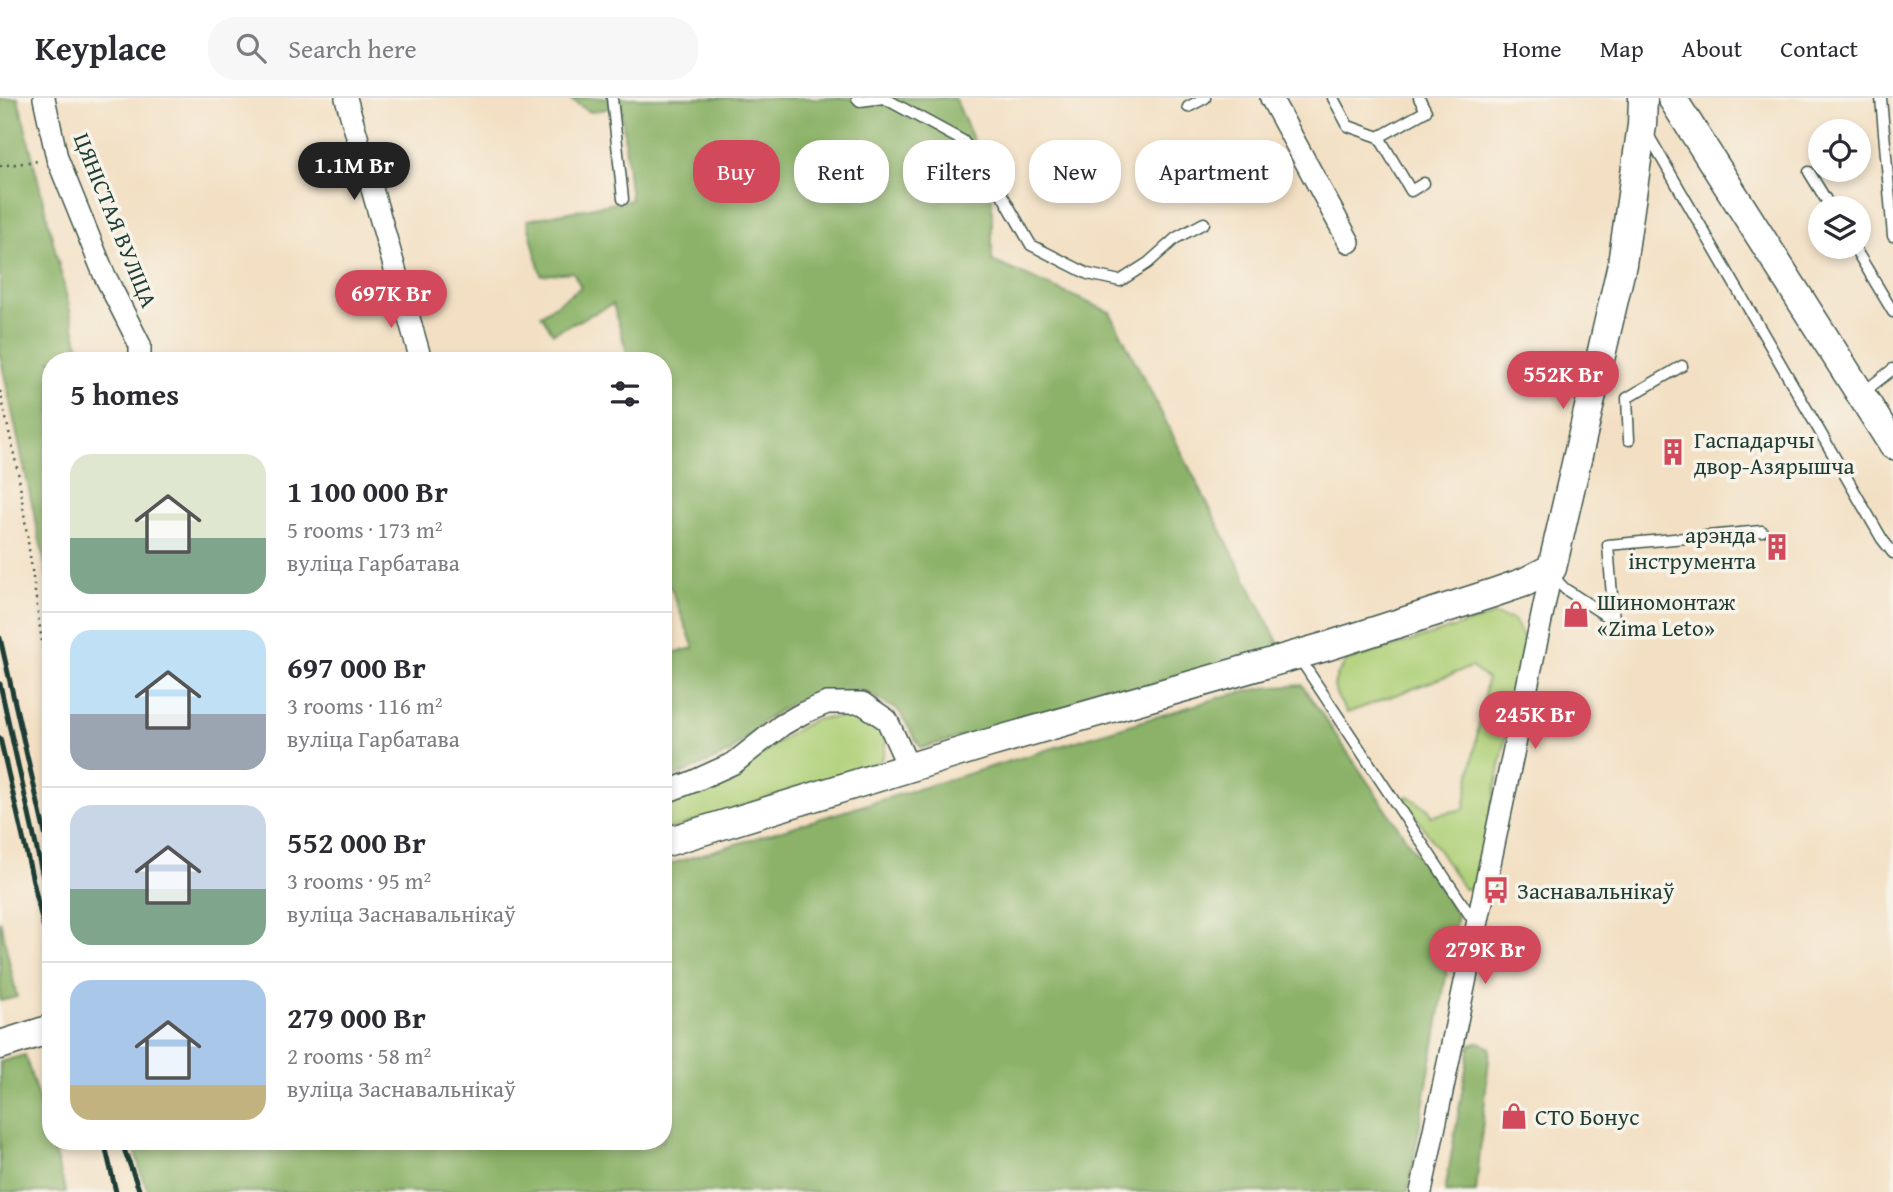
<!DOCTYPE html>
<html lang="en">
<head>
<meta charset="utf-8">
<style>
  body { margin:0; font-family:"Gentium Book Plus",serif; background:#f7f7f7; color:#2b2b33; height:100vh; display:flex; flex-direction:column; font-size:26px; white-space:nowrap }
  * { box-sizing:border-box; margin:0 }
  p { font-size:23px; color:#7c7c81 }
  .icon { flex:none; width:38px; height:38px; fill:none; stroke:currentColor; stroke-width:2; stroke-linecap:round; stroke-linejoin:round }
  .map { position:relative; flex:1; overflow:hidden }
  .sheet { position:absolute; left:42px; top:254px; width:630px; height:798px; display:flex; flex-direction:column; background:#fff; border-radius:28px; box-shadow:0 4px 10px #0003 }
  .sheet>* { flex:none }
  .banner { position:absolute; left:693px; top:42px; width:665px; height:63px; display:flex; gap:14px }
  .fabs { position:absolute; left:1808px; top:21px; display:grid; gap:14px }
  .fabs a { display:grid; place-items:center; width:63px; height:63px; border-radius:50%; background:#fff; box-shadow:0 4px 10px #0003; font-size:35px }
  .price { position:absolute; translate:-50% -60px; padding:0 16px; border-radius:24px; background:#d1495b; color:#fff; font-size:23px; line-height:46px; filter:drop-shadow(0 2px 4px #0008) }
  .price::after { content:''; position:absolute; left:50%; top:42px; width:21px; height:16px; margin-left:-10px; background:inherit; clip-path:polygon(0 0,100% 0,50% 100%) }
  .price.selected { background:#222; color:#fff }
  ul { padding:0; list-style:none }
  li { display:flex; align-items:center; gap:21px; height:175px; padding:0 28px }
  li+li { border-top:2px solid #e1e1e2 }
  li span { display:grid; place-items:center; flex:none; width:196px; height:140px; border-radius:21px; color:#555 }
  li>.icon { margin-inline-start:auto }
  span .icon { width:84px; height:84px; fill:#fffc; stroke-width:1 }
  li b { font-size:30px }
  h2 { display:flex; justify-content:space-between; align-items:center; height:84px; padding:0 28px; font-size:30px }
  .pill { padding:0 24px; border-radius:28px; background:#fff; box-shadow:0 4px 10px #0003; font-size:24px; line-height:63px }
  .pill.selected { background:#d1495b; color:#fff }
  header { display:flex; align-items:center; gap:42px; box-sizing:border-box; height:98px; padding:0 35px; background:#fff; border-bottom:2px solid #e1e1e2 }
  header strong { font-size:33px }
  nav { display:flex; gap:38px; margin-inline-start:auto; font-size:24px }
  .search { width:490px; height:63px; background:#f7f7f7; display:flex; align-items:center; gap:18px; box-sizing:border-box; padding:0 24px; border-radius:28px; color:#7c7c81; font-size:26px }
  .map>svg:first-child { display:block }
  .green { fill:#afd078; stroke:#678656; stroke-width:2 }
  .forest { fill:#8bb268; stroke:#55784e; stroke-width:2 }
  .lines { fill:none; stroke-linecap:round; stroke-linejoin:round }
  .lane-casing { stroke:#3f554a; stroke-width:13 }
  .street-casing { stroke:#3f554a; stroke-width:24 }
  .secondary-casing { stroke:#3f554a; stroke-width:31 }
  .path { stroke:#3f554a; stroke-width:2.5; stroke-dasharray:2 5; stroke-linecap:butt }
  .lane { stroke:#fff; stroke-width:10 }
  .street { stroke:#fff; stroke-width:21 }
  .secondary { stroke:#fff; stroke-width:28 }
  .rail { stroke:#1f3d34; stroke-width:5 }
  .labels { text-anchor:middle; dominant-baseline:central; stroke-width:7; stroke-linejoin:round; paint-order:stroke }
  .street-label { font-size:23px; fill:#1f3d34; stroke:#f7f3e8 }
  .poi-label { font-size:23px; fill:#1f3d34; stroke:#f7f3e8; text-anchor:start }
</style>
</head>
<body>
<header>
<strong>Keyplace</strong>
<div class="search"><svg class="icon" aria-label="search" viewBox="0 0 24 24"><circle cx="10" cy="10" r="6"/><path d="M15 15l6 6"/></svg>Search here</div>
<nav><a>Home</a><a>Map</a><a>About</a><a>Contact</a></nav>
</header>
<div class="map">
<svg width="1893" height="1094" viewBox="0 0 1893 1094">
  <rect width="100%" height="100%" fill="#f7f3e8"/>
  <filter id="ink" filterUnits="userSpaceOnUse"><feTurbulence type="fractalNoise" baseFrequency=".0143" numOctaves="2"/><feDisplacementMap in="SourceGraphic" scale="14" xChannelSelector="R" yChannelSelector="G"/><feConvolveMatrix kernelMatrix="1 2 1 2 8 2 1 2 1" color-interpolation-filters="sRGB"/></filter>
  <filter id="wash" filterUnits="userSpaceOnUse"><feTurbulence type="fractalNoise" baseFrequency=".00686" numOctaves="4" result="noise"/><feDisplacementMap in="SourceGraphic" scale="28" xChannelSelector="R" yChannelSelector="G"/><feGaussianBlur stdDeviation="1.57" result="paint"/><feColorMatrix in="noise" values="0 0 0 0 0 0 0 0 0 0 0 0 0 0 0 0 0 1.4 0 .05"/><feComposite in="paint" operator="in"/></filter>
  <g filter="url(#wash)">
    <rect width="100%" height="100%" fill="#f3e0c4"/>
    <path class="green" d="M1494 517 1514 522 1525 542 1476 790 1464 791 1404 700 1408 698 1429 712 1431 718 1464 711 1487 581 1471 569 1347 615C1331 589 1329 588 1347 563Z
      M854 619C877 629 895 636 880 664L663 733V708L724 683 759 659 788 637 815 621Z"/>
    <path class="forest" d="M0 0H18L82 262H51V494L0 257Z
      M568 0H955L992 84V163L1110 214 1281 550 921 650 899 613 863 593 823 595 791 605 764 623 730 655 663 684V557L694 550 670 488 663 485V262H629L613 206 553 235 541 217 581 189 573 174 541 177 527 122 631 102 621 8 590 14Z
      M1302 587 1457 816 1408 1094H149L142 1080 133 1043H663V768L1225 598 1263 590Z
      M0 822 17 899 0 903Z
      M1480 944 1490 950 1476 1094H1445L1470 947Z
      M25 957 66 1094H0V964Z"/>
  </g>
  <g filter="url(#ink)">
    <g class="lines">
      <defs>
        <path id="lane" d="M612 0 623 101
          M857 0 860 3 884 0 963 43 997 88 1031 147 1088 176 1120 183 1148 165 1176 140 1204 125
          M1333 0 1348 28 1379 39 1426 13 1419 0
          M1881 0 1893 138
          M1188 9 1205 0
          M1647 35 1882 441 1893 455
          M1379 39 1411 93 1424 85
          M1809 74 1831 110
          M1854 149 1893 214
          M1861 296 1893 271
          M1629 342 1627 300 1682 268
          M1554 476 1559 485 1565 491 1614 523
          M1614 523 1608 447 1762 433
          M1298 558 1475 825"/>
        <path id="street" d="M44 0 57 60 104 176 140 247V262
          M346 0 421 262
          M1271 0 1349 144
          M663 695 692 684 734 665 782 627 803 615 827 605H862L887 622 909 670
          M1421 1094 1552 470"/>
        <path id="secondary" d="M1672 0 1893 347
          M663 745 986 646 1328 548 1493 495 1525 484 1552 470 1622 166 1642 27 1643 0
          M0 947 51 931"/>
      </defs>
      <use href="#lane" class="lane-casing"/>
      <use href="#street" class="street-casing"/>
      <use href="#secondary" class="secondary-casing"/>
      <path class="path" d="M0 68 38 63
        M0 293 19 379 51 609
        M126 1043 137 1094"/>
      <use href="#lane" class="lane"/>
      <use href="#street" class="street"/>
      <use href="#secondary" class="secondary"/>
      <path class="rail" d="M0 540 51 762
        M0 586 51 815
        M0 640 51 861
        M104 1043 116 1094
        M121 1043 140 1094"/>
    </g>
  </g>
  <defs>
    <symbol id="building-bare" viewBox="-9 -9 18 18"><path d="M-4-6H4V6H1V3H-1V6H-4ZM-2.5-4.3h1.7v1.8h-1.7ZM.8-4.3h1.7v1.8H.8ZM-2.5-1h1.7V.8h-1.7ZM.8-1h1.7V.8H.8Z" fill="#d1495b" stroke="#f7f3e8" stroke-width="2.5" paint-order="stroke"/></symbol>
    <symbol id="shop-bare" viewBox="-9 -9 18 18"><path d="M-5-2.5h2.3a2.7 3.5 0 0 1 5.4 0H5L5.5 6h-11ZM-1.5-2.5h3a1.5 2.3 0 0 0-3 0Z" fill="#d1495b" stroke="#f7f3e8" stroke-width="2.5" paint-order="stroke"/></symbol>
    <symbol id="bus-bare" viewBox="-9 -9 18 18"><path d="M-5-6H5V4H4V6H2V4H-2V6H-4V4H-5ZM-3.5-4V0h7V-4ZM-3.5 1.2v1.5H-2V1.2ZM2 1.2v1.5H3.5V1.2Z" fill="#d1495b" stroke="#f7f3e8" stroke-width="2.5" paint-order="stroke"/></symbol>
  </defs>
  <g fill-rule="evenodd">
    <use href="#building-bare" x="1654" y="335" width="38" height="38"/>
    <use href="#building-bare" x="1758" y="430" width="38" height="38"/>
    <use href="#shop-bare" x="1557" y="497" width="38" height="38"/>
    <use href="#bus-bare" x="1477" y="773" width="38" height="38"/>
    <use href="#shop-bare" x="1495" y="999" width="38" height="38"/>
  </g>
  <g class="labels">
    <g class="street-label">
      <text transform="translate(116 122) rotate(68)">ЦЯНІСТАЯ ВУЛІЦА</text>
    </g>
    <g class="poi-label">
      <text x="1694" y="341">Гаспадарчы<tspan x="1694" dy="26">двор-Азярышча</tspan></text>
      <text x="1756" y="436" text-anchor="end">арэнда<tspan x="1756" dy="26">інструмента</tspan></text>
      <text x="1597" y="503">Шиномонтаж<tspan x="1597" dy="26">«Zima Leto»</tspan></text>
      <text x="1517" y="792">Заснавальнікаў</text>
      <text x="1535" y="1018">СТО Бонус</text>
    </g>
  </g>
</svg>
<div class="fabs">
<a><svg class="icon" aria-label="locate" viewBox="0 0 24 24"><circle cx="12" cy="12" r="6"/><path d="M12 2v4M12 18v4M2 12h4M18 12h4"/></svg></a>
<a><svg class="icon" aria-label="layers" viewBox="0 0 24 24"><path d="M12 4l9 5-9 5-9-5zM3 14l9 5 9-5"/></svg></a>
</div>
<b class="price selected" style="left:354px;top:104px">1.1M Br</b>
<b class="price" style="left:391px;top:232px">697K Br</b>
<b class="price" style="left:1563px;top:313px">552K Br</b>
<b class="price" style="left:1535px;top:653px">245K Br</b>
<b class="price" style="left:1485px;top:888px">279K Br</b>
<div class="banner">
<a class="pill selected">Buy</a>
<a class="pill">Rent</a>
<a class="pill">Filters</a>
<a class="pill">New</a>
<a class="pill">Apartment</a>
</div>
<section class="sheet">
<h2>5 homes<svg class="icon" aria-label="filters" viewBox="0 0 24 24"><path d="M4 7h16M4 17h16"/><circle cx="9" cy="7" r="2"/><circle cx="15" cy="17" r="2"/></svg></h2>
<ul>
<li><span style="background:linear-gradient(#dfe7d0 60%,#7fa58c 0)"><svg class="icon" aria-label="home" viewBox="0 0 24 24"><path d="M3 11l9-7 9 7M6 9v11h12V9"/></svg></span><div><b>1 100 000 Br</b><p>5 rooms · 173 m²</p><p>вуліца Гарбатава</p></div></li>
<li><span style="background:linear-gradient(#bfe0f5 60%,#9aa5b1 0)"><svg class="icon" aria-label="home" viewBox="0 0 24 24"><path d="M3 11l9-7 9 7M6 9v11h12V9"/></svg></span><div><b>697 000 Br</b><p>3 rooms · 116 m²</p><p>вуліца Гарбатава</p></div></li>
<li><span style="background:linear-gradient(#c9d6e8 60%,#7fa58c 0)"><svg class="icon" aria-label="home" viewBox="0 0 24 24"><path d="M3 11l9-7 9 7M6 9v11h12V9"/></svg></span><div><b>552 000 Br</b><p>3 rooms · 95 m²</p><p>вуліца Заснавальнікаў</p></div></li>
<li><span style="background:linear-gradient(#a9c7e8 75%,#c2b280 0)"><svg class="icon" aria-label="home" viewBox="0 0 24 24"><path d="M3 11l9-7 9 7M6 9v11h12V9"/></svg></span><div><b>279 000 Br</b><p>2 rooms · 58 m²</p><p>вуліца Заснавальнікаў</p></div></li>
</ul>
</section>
</div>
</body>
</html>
